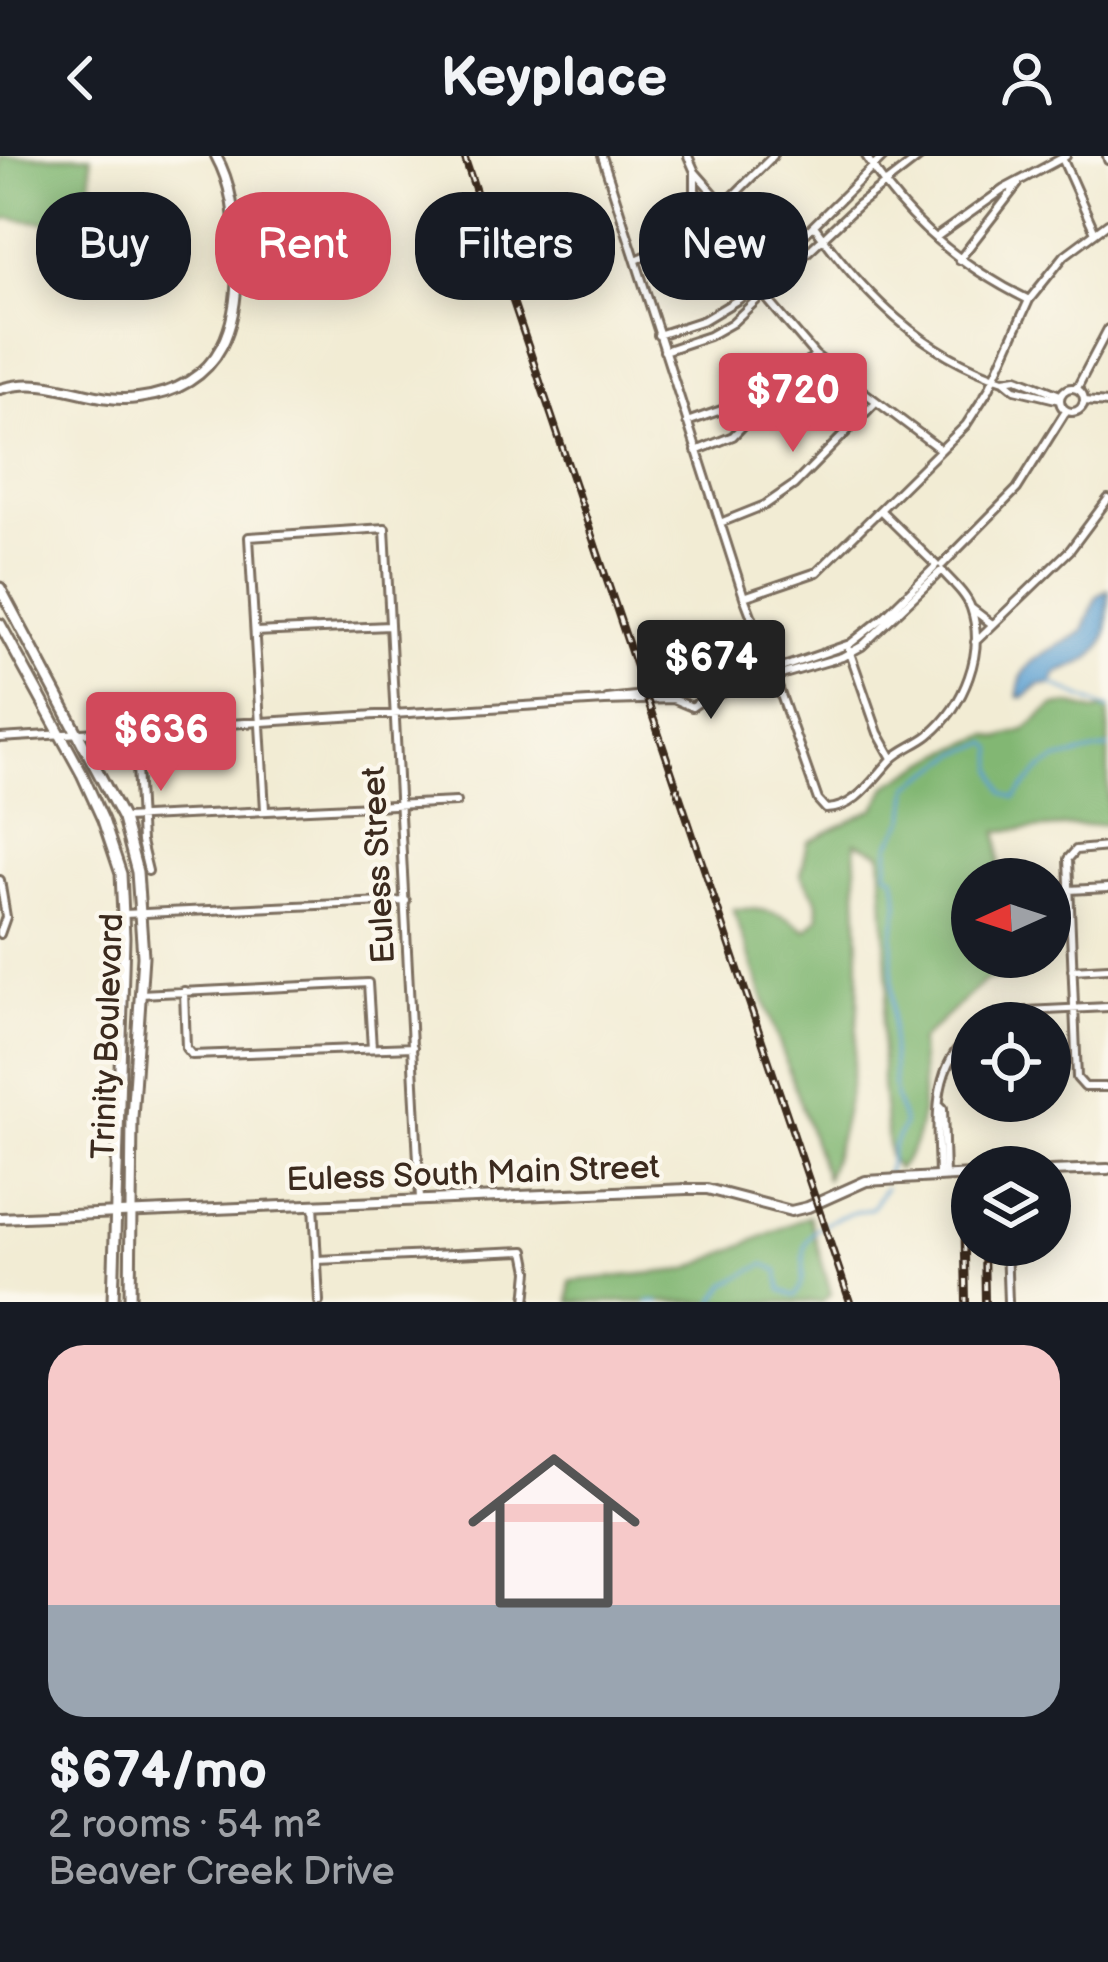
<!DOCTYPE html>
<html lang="en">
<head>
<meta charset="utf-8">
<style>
  body { margin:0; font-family:"Balsamiq Sans",sans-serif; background:#20242c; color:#f1f3f6; height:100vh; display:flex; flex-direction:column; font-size:45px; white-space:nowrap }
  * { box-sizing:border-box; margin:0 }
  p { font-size:39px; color:#9ea1a6 }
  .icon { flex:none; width:66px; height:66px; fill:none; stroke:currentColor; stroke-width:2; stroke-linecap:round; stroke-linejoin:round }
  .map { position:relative; height:1146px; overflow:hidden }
  .side { display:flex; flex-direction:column; background:#171b24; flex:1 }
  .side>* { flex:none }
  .banner { position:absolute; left:36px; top:36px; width:1038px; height:108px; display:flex; gap:24px }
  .needle { width:78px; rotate:267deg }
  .fabs { position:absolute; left:951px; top:702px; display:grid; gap:24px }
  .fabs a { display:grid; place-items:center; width:120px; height:120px; border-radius:50%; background:#171b24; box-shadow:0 6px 30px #0003; font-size:60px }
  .price { position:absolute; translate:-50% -102px; padding:0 27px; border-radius:12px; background:#d1495b; color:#fff; font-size:39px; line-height:78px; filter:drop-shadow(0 3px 6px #0008) }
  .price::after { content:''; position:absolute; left:50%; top:72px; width:36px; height:27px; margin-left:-18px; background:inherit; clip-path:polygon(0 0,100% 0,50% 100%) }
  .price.active { background:#222; color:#fff }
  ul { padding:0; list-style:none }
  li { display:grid; align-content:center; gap:24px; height:636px; padding:0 48px }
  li+li { border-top:3px solid #363941 }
  li span { display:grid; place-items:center; height:372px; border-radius:36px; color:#555 }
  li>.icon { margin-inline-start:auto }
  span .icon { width:216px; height:216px; fill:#fffc; stroke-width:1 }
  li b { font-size:51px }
  .tag { padding:0 42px; border-radius:48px; background:#171b24; box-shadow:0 6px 30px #0003; font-size:42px; line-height:108px }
  .tag.active { background:#d1495b; color:#fff }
  header { display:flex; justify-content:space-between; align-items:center; height:156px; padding:0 48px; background:#171b24; font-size:54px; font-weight:600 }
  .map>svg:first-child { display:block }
  .forest { fill:#82b773; stroke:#5e7048; stroke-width:3 }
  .water { fill:#5da0d1; stroke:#4c6578; stroke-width:3 }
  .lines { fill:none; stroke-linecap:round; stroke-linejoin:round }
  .stream { stroke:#5da0d1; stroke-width:3 }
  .minor-casing { stroke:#7b6e5e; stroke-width:12 }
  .tertiary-casing { stroke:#7b6e5e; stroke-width:14 }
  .secondary-casing { stroke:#7b6e5e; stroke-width:15 }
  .minor { stroke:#fff; stroke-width:6 }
  .tertiary { stroke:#fff; stroke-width:8 }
  .secondary { stroke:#fff; stroke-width:9 }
  .rail-casing { stroke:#3b2a1e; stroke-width:8 }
  .rail { stroke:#fbf7ec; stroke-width:3; stroke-dasharray:9; stroke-linecap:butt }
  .labels { text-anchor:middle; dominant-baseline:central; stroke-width:9; stroke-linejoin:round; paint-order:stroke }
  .street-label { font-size:33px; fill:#3b2a1e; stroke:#fbf7ec }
</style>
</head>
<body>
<header><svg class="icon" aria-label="back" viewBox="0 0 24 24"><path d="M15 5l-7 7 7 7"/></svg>Keyplace<svg class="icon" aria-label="person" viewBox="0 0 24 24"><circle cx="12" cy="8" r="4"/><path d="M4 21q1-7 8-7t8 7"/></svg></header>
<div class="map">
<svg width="1108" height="1146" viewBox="0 0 1108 1146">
  <rect width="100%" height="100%" fill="#fbf7ec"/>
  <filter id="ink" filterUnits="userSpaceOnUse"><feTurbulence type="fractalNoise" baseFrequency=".00833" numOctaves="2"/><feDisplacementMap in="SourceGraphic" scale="24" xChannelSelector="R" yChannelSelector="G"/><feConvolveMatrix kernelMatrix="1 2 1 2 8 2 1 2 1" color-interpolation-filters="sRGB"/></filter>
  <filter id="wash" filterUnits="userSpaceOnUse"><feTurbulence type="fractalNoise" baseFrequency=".004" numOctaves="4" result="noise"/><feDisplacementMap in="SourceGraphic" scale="48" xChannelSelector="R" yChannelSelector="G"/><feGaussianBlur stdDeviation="2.7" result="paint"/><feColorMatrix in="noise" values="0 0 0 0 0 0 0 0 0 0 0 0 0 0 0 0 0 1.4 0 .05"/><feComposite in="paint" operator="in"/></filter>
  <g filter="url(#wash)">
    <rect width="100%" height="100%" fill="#f2ecd4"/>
    <path class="forest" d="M0 0H91V72L8 62 0 66Z
      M1070 548 1094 555 1108 552V668L998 675 1000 723H972V801H1005L1006 821 986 824 920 885C921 927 931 983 897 1013L889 1001 882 929V866L888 831 881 697 855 686C860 798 867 916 826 1022L733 753C763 751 782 757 806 774L819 761 817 743 801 719 808 686 875 652 888 629 942 598 989 579 999 582 1025 574 1053 550Z
      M809 1060 831 1138 822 1146H570V1125L686 1114Z"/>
    <path class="water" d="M1108 434C1108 489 1108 499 1057 517L1052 528 1039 529 1025 541H1019C1016 499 1057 495 1083 475L1097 440Z"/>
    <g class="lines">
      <path class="stream" d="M1052 528 1108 553
        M887 1019 892 993 904 968 895 940 892 896 893 779 899 748 895 721 887 716 890 688 906 662 910 630 960 597 989 587 994 592 995 614 1004 637 1015 642 1040 614 1057 604 1108 592
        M648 1146H659
        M714 1146 727 1128 765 1108 778 1115 781 1134 795 1140C808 1123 801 1110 805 1091 811 1064 851 1058 872 1052L885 1032"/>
    </g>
  </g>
  <g filter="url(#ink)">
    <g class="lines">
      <defs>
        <path id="minor" d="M602 0 744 441 772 514
          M688 0 695 16 724 49
          M866 0C905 65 962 111 1029 144
          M1107 0 1108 4
          M1062 2 1094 74
          M695 16V34L711 61
          M815 71C864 138 922 198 1004 224
          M935 82 1004 33 1066 0
          M636 104 694 79 773 0
          M959 104 1018 28
          M756 130 815 199 941 294
          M658 179 704 164 739 143 884 0
          M664 195 709 180 732 167 859 48 921 0
          M1060 244a12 12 0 1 1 24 0a12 12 0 1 1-24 0Z
          M1077 232 1108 173
          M776 235 815 199
          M1060 244 1015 233 1004 224 1017 222 1060 239
          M1084 245 1108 247
          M687 266 776 235 733 280 696 295
          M880 354 936 409
          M720 367 765 349 794 329 875 247
          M942 409 1017 333 1066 255
          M744 441 817 416 966 269 989 233 1029 144 1065 99 1108 67
          M971 452 992 468
          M255 476 389 470
          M975 486 1070 394 1108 343
          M849 494 878 577 892 602
          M775 514 850 488 883 462 934 412
          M777 520 842 501 862 490 940 416
          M775 522 818 644 826 653C855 653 873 623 891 604 900 594 918 588 929 579 964 550 986 496 971 452 966 438 952 426 942 415
          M607 543 673 536 693 526 704 533 726 531
          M135 572 141 686 148 715
          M0 582 605 545 673 543 692 551 705 542 770 522
          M265 654 249 381 385 372 420 1043
          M124 662 456 646
          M1108 691 1076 694 1068 703 1077 922 1085 931H1108
          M0 724 6 761 0 778
          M1069 734 1108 732
          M124 758 406 745
          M1072 814 1108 812
          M184 835 186 892 192 899 413 891
          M140 838 368 827 372 892
          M987 867 1026 855 1108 851
          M939 948 943 952 945 1020
          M939 1021C938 969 929 914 972 877
          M314 1048 319 1146
          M1006 1089 1008 1146
          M317 1104 525 1095 529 1115 526 1146"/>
        <path id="tertiary" d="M0 233C52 217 91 249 138 242 225 231 241 166 236 90 234 58 232 29 216 0
          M1050 1015 1108 1013
          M0 1062 687 1033H707L791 1055 808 1051 866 1025 972 1019"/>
        <path id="secondary" d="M0 432 123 663 137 716 143 800 132 962 130 1146
          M0 468 82 618 103 664 121 718 124 781 113 1146"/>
      </defs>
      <use href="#minor" class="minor-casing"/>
      <use href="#tertiary" class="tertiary-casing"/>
      <use href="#secondary" class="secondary-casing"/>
      <use href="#minor" class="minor"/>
      <use href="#tertiary" class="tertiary"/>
      <use href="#secondary" class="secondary"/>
      <defs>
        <path id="rail" d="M464 0 850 1146
          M964 1051 966 1146
          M984 1089 985 1146"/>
      </defs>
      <use href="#rail" class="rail-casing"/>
      <use href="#rail" class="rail"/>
    </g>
  </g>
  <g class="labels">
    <g class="street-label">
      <text transform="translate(379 709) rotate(-93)">Euless Street</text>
      <text transform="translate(108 880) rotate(-88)">Trinity Boulevard</text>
      <text transform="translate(473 1018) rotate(-2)">Euless South Main Street</text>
    </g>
  </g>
</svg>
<div class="fabs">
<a><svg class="needle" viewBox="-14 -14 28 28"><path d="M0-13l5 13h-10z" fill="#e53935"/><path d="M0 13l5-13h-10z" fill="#9ea1a6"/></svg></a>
<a><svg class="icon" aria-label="locate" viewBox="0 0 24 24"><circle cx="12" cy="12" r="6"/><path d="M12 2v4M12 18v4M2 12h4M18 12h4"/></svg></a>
<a><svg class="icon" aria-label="layers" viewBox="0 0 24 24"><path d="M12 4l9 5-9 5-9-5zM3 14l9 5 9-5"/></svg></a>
</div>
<b class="price" style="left:793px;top:299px">$720</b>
<b class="price active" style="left:711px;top:566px">$674</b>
<b class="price" style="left:161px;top:638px">$636</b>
<div class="banner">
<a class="tag">Buy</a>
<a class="tag active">Rent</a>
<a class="tag">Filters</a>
<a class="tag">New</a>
</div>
</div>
<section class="side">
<ul>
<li><span style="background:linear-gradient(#f6c9c9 70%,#9aa5b1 0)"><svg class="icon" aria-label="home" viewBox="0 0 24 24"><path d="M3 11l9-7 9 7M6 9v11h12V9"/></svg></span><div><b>$674/mo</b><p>2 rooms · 54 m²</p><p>Beaver Creek Drive</p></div></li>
</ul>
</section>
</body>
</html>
